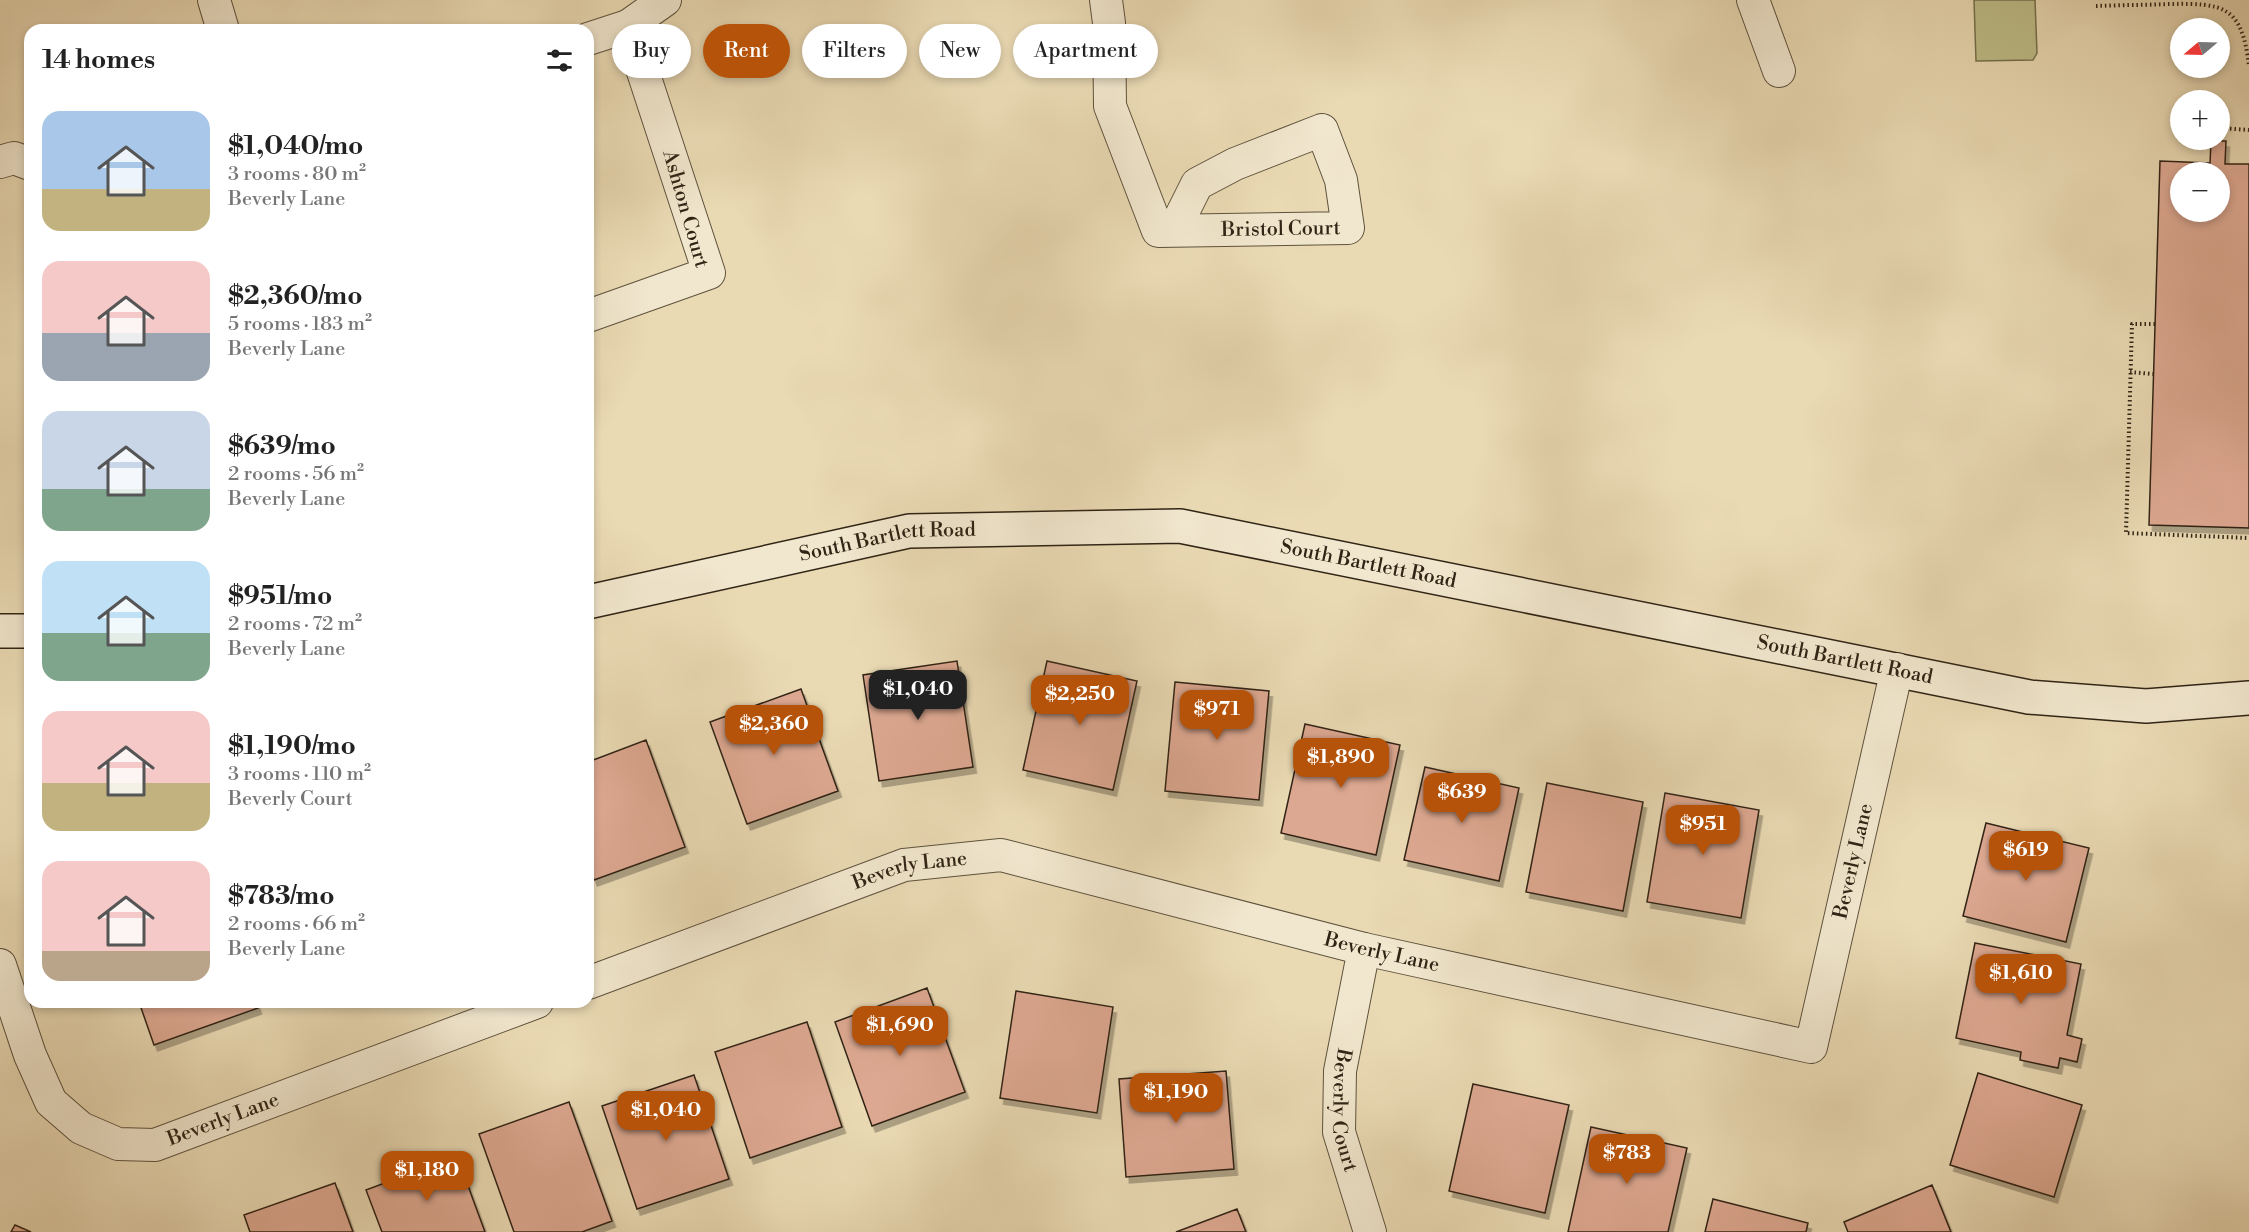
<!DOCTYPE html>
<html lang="en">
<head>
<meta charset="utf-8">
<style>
  body { margin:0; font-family:"Libre Bodoni",serif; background:#f6f6f6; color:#222; height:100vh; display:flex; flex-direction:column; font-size:22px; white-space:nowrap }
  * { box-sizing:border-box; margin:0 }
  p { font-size:20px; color:#767676 }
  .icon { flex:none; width:33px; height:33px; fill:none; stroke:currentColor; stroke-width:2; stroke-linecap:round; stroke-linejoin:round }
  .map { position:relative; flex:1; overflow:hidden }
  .drawer { position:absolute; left:24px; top:24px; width:570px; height:984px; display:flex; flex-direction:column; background:#fff; border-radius:18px; box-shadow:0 3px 9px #0003 }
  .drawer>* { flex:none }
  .guide { position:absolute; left:612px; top:24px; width:570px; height:54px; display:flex; gap:12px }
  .needle { width:39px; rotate:251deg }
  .controls { position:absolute; left:2170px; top:18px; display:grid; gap:12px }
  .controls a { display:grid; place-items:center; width:60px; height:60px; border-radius:50%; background:#fff; box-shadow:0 3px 9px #0003; font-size:30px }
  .price { position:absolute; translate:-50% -51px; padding:0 14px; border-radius:12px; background:#b45309; color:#fff; font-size:20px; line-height:39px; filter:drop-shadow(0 2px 3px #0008) }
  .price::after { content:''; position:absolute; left:50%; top:36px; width:18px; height:14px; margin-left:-9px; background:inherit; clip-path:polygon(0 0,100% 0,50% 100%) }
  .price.selected { background:#222; color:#fff }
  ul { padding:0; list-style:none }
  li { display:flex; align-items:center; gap:18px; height:150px; padding:0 18px }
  li span { display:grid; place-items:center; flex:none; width:168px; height:120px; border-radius:18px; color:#555 }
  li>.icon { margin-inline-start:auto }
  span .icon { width:72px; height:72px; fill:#fffc; stroke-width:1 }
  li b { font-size:26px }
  h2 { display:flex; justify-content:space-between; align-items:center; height:72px; padding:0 18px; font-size:26px }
  .chip { padding:0 21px; border-radius:27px; background:#fff; box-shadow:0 3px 9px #0003; font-size:21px; line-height:54px }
  .chip.selected { background:#b45309; color:#fff }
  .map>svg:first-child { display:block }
  .green { fill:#bdbd88; stroke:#76704e; stroke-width:1.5 }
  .building { fill:#dda891; stroke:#302415; stroke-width:1.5; fill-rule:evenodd; filter:url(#shadow) }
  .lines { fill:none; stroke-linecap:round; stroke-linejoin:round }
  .street-casing { stroke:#5e523d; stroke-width:34 }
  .secondary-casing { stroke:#302415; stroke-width:36 }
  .path { stroke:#302415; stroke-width:4; stroke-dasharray:1.5 3; stroke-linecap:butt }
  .street { stroke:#f1e7ce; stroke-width:32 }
  .secondary { stroke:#f1e7ce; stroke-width:33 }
  .labels { text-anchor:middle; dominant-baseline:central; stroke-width:6; stroke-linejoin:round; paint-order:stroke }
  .street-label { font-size:20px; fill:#302415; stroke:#f1e7ce }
</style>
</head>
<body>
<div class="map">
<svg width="2249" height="1232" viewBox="0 0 2249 1232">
  <defs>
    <filter id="shadow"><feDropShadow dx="3.5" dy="6" stdDeviation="0" flood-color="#0004"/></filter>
  </defs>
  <rect width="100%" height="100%" fill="#eadab4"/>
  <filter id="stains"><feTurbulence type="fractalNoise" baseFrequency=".00333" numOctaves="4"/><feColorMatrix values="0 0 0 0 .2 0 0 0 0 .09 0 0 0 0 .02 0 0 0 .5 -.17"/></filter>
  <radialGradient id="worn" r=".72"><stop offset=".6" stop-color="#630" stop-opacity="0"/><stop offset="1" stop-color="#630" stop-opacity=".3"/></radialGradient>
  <path class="green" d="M1974 0H2035L2037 53 2033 60 1976 61Z"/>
  <path class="building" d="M2211 141H2226L2225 164H2249V528L2149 525 2160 161 2210 163ZM2181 172H2220V212H2181Z
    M957 661 973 767 879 781 863 675Z
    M1047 661 1137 681 1113 790 1023 770Z
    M1175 682 1269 691 1259 800 1165 791Z
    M801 689 838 791 747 824 710 722Z
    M1305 724 1400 745 1376 855 1281 833Z
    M646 740 685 847 594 880 588 864V762Z
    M1425 767 1519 788 1499 881 1404 860Z
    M1547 783 1643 802 1623 911 1526 892Z
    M1665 793 1759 810 1741 918 1647 902Z
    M1986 823 2089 848 2066 942 1963 916Z
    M1975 943 2081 964 2067 1035 2082 1039 2077 1062 2060 1058 2058 1068 2020 1060 2021 1052 1956 1038Z
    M927 988 965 1092 872 1126 835 1022Z
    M1016 991 1113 1007 1097 1113 1000 1098Z
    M139 1002H256L258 1008 154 1045Z
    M807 1022 842 1127 750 1158 715 1052Z
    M1226 1071 1234 1169 1126 1177 1119 1079Z
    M1978 1073 2082 1105 2054 1197 1950 1165Z
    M694 1075 729 1179 637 1209 602 1106Z
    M1473 1084 1569 1105 1545 1213 1449 1191Z
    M569 1102 612 1221 582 1232H514L479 1134Z
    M1591 1127 1687 1148 1668 1232H1568Z
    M457 1156 485 1232H382L366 1190Z
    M335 1183 353 1232H250L244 1215Z
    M1932 1185 1951 1232H1848L1844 1222Z
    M1713 1199 1808 1223 1806 1232H1705Z
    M1237 1209 1246 1232H1176Z
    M15 1225 31 1232H11Z"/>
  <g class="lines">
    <defs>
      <g id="street">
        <path d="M214 0 223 30"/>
        <path id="s1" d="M1106 0 1109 23 1110 106 1158 231 1348 228 1341 180 1322 130 1235 164 1197 184 1174 230"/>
        <path d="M1753 0 1779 71"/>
        <path d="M588 39 628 26 665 0"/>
        <path d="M0 162 14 158 30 164"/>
        <path d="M588 316 709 273 628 26"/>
        <path id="s2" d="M1364 949 1340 1071 1339 1132 1370 1232"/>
        <path id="s3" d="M0 965 30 1055 51 1102 81 1128 118 1144 155 1145 537 1002"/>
        <path id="s4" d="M588 983 904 865 1001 855 1364 949 1811 1047 1897 669"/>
      </g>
      <g id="secondary">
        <path id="s5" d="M588 602 909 531 1180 526 2029 697 2146 706 2249 698"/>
        <path d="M0 631H30"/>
      </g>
    </defs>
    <use href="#street" class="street-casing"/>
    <use href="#secondary" class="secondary-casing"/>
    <path class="path" d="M2096 6C2120 5 2145 5 2170 4 2224 3 2242 6 2249 66
      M2221 128 2249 130
      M2155 324H2132L2126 533 2249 538
      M2130 372 2153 374"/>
    <use href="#street" class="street"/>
    <use href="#secondary" class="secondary"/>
  </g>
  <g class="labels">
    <g class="street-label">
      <text transform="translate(685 209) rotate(74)">Ashton Court</text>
      <text stroke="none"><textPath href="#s1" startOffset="363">Bristol Court</textPath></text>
      <text stroke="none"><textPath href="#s5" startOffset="306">South Bartlett Road</textPath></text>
      <text stroke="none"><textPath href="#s5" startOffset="792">South Bartlett Road</textPath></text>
      <text stroke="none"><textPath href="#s5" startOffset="1278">South Bartlett Road</textPath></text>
      <text stroke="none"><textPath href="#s4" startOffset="1458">Beverly Lane</textPath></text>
      <text stroke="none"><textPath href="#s4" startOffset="342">Beverly Lane</textPath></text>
      <text stroke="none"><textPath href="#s4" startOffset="828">Beverly Lane</textPath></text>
      <text stroke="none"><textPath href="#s2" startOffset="164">Beverly Court</textPath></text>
      <text stroke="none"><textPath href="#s3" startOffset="336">Beverly Lane</textPath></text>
    </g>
  </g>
  <rect width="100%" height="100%" filter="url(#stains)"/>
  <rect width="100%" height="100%" fill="url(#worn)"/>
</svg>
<div class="controls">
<a><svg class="needle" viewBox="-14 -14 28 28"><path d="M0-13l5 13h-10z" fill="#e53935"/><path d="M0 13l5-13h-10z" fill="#767676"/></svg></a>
<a>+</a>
<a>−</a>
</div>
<b class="price selected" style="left:918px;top:721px">$1,040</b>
<b class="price" style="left:1080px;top:726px">$2,250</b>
<b class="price" style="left:1217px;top:741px">$971</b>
<b class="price" style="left:774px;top:756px">$2,360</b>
<b class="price" style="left:1341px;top:789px">$1,890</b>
<b class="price" style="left:1462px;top:824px">$639</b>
<b class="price" style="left:1703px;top:856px">$951</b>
<b class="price" style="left:2026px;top:882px">$619</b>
<b class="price" style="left:2021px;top:1005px">$1,610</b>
<b class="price" style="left:900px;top:1057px">$1,690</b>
<b class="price" style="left:1176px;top:1124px">$1,190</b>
<b class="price" style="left:666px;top:1142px">$1,040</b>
<b class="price" style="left:1627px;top:1185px">$783</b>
<b class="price" style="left:427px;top:1202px">$1,180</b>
<div class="guide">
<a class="chip">Buy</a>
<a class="chip selected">Rent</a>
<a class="chip">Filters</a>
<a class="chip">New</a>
<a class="chip">Apartment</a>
</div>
<section class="drawer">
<h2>14 homes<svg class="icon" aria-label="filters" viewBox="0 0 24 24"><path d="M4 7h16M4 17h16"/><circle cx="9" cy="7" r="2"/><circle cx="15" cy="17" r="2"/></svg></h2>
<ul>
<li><span style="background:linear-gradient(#a9c7e8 65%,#c2b280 0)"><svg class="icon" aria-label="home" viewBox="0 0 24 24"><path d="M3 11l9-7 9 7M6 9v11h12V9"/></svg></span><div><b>$1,040/mo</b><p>3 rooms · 80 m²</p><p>Beverly Lane</p></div></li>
<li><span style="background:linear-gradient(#f6c9c9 60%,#9aa5b1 0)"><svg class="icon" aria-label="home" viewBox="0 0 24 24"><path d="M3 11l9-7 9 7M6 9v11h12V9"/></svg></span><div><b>$2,360/mo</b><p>5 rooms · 183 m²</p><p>Beverly Lane</p></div></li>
<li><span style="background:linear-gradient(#c9d6e8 65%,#7fa58c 0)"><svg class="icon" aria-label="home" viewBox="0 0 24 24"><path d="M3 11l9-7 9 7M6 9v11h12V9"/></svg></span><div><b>$639/mo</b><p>2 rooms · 56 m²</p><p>Beverly Lane</p></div></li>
<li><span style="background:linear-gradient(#bfe0f5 60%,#7fa58c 0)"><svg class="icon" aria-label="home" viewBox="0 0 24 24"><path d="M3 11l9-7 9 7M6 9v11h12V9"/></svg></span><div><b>$951/mo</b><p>2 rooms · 72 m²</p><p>Beverly Lane</p></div></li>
<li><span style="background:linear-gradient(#f6c9c9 60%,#c2b280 0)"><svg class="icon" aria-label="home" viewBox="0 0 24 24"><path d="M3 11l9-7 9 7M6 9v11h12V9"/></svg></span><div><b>$1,190/mo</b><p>3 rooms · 110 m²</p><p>Beverly Court</p></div></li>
<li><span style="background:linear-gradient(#f6c9c9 75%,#b9a48a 0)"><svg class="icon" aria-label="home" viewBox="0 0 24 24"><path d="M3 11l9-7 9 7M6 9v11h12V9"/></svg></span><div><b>$783/mo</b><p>2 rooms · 66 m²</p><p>Beverly Lane</p></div></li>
</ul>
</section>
</div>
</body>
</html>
